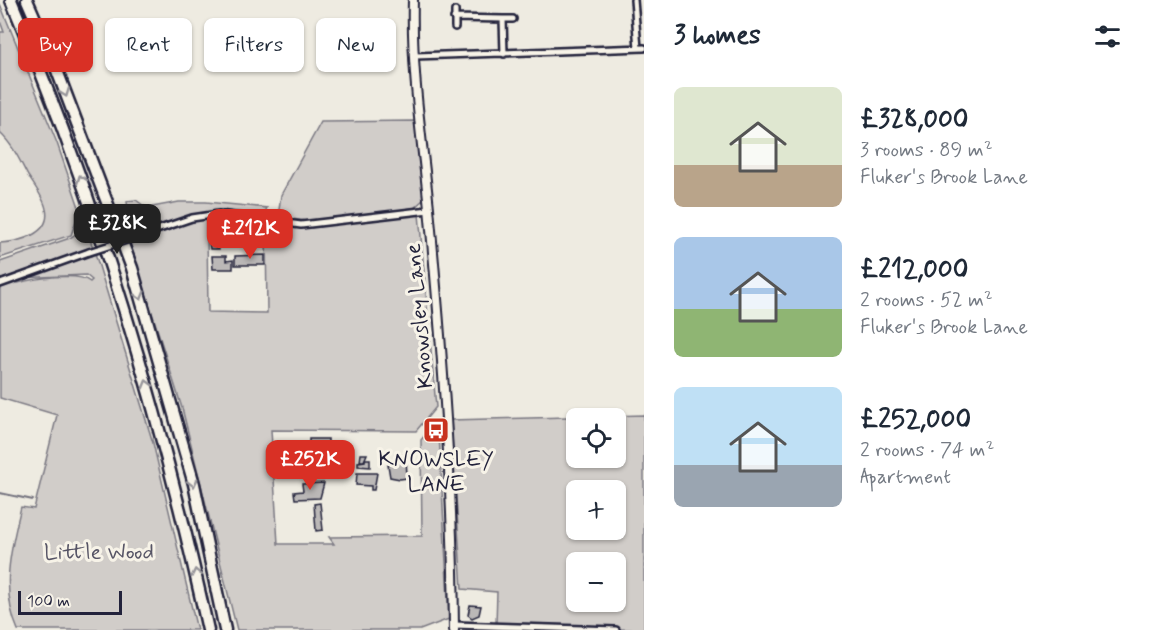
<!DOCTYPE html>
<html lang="en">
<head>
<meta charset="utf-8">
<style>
  body { margin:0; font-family:Mynerve,sans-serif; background:#f6f6f7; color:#1f2937; height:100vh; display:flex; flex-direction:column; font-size:22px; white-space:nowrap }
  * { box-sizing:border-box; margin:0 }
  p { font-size:20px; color:#747a83 }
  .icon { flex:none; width:33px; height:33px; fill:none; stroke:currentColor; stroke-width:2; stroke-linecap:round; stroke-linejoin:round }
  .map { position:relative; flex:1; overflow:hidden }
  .side { display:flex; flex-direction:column; background:#fff; width:510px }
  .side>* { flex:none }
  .guide { position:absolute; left:18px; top:18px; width:536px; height:54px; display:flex; gap:12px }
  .fabs { position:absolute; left:566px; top:408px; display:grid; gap:12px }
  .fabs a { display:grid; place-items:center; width:60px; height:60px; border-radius:9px; background:#fff; box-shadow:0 2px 4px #0004; font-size:30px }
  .scale { position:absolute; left:18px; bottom:15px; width:104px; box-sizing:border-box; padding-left:6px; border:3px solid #22223b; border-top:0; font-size:16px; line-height:21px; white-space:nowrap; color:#22223b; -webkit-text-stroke:4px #f7f3e8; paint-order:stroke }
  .price { position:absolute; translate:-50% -51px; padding:0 14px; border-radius:12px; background:#d93025; color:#fff; font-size:20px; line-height:39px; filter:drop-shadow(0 2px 3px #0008) }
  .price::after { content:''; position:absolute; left:50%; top:36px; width:18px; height:14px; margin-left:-9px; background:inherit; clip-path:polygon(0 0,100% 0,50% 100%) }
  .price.selected { background:#222; color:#fff }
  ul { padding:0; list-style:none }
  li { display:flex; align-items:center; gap:18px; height:150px; padding:0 30px }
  li span { display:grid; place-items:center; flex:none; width:168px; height:120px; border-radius:9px; color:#555 }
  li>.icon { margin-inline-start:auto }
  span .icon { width:72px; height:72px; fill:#fffc; stroke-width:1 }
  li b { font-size:26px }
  h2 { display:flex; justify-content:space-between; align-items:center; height:72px; padding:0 30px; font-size:26px }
  .pill { padding:0 21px; border-radius:9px; background:#fff; box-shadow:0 2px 4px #0004; font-size:21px; line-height:54px }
  .pill.selected { background:#d93025; color:#fff }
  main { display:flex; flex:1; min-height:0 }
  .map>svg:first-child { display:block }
  .green { fill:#d1cdc9; stroke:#7a7882; stroke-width:1.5; fill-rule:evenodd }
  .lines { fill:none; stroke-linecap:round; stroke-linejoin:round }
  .stream { stroke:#716f7b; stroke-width:2 }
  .building { fill:#bbb8b7; stroke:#22223b; stroke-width:1.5 }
  .minor-casing { stroke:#22223b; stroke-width:10 }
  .secondary-casing { stroke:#22223b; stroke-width:12 }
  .motorway-casing { stroke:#22223b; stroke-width:15 }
  .minor { stroke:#f7f3e8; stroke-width:5 }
  .secondary { stroke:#f7f3e8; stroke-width:8 }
  .motorway { stroke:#f7f3e8; stroke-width:10 }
  .minor-bridge-casing { stroke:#22223b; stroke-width:10; stroke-linecap:butt }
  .minor-bridge { stroke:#f7f3e8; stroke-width:5 }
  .oneway { stroke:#97959a }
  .labels { text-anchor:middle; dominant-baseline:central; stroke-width:6; stroke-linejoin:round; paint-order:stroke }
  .street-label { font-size:22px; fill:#22223b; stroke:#f7f3e8 }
  .poi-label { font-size:22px; fill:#22223b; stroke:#f7f3e8 }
  .park-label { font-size:22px; fill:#575566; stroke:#f7f3e8 }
</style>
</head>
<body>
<main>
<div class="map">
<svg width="644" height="630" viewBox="0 0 644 630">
  <rect width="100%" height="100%" fill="#eeebe1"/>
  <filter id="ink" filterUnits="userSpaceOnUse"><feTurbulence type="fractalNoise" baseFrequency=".0167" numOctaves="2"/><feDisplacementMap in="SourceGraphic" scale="12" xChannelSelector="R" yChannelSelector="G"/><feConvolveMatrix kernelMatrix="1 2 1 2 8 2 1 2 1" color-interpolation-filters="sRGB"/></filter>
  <g filter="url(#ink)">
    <path class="green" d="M0 4 57 143 93 248 2 279H0V262L70 238 77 233 79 225 76 221 71 235 0 258V243C19 242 52 234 46 209 44 198 34 185 28 176 20 161 13 145 0 133V32H4L0 21Z
      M415 121 424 199 414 208 306 221 278 217 281 195 321 122Z
      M136 200 147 208 179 202H206L267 208 263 216C205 210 183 217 128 236L119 209 128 212 127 201Z
      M419 214 436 407 416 431 271 430 278 544H334L329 537 422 536 421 440 430 429 439 434 449 619 420 630H237L182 408 130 243 193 221 224 216 265 221 207 229 208 312 267 313 266 227 278 224 301 229Z
      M95 253 153 443 197 630H18C0 590 11 548 21 507L34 509 57 415 0 398V288L12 281 18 283C33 279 78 271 90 282L92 280 86 275 18 278Z
      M644 415V630L496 624 497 592 462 589 451 420ZM576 418H615V458H576ZM576 490H615V530H576ZM576 562H615V602H576Z"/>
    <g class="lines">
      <path class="stream" d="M0 493 33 500"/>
    </g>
    <path class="building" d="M214 229H220L222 245 219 246V249H210L209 241 216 240Z
      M265 255V265H235V256Z
      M212 256H226V261L233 260V269H213Z
      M309 439H328V444L322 449 321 454H315V451L309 450Z
      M301 453H312V462H300Z
      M361 454H367L364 461H360Z
      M395 455H406L407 478 400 479 390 477 388 465H396Z
      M365 459H370V467L358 466V462L365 461Z
      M357 473H377L374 490H371V486L356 485Z
      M324 483 320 498 295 499 294 492 303 491 302 484Z
      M320 503 323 530 316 531 314 504Z
      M470 605 481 606 479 615 472 618 468 615Z"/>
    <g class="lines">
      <defs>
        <path id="minor" d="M634 0 638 48
          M455 11V27
          M454 18 503 19 504 54
          M503 19H513
          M415 56 644 48
          M251 234 273 220
          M139 236 192 218 219 214 301 225 429 210
          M0 284 89 252
          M454 625 616 630"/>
        <path id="secondary" d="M413 0C411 70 422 139 429 208 442 348 453 489 454 630"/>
        <path id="motorway" d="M11 0C99 206 160 412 208 630
          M27 0 53 60 132 268 194 484 225 630"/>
      </defs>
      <use href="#minor" class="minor-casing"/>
      <use href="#secondary" class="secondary-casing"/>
      <use href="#motorway" class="motorway-casing"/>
      <use href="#minor" class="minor"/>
      <use href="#secondary" class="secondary"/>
      <use href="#motorway" class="motorway"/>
      <defs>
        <path id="minor-bridge" d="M89 252 139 236"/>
      </defs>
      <use href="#minor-bridge" class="minor-bridge-casing"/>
      <use href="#minor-bridge" class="minor-bridge"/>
    </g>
    <defs><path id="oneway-chevron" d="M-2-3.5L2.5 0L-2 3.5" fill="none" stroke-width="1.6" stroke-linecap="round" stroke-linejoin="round" transform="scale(1.5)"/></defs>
    <g class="oneway">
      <use href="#oneway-chevron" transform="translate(65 93) rotate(69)"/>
      <use href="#oneway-chevron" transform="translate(81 179) rotate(-110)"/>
      <use href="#oneway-chevron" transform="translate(140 296) rotate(74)"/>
      <use href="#oneway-chevron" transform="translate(147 384) rotate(-106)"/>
      <use href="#oneway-chevron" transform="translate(193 483) rotate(76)"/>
      <use href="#oneway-chevron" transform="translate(196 573) rotate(-102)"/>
    </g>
  </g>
  <defs>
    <symbol id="bus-square" viewBox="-11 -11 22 22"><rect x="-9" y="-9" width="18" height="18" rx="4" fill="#c8321e" stroke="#f7f3e8"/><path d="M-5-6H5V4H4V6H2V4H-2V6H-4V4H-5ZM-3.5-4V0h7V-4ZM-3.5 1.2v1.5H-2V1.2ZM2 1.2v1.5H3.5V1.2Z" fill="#fff"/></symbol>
  </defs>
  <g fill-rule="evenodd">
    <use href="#bus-square" x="421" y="415" width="30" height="30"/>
  </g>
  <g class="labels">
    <g class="street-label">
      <text transform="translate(420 316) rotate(-95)">Knowsley Lane</text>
    </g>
    <g class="poi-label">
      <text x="436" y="460">KNOWSLEY<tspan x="436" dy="25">LANE</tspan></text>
    </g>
    <g class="park-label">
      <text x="99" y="553">Little Wood</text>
    </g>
  </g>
</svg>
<div class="fabs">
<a><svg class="icon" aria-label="locate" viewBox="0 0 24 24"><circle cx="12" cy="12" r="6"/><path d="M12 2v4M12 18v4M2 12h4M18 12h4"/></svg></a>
<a>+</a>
<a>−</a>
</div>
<div class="scale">100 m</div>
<b class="price selected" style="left:117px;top:255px">£328K</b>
<b class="price" style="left:250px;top:260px">£212K</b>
<b class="price" style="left:310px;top:491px">£252K</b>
<div class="guide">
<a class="pill selected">Buy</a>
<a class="pill">Rent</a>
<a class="pill">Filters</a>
<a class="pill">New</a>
</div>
</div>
<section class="side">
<h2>3 homes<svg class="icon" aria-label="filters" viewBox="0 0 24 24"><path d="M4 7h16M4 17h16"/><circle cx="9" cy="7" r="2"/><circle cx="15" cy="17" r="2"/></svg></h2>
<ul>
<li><span style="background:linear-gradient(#dfe7d0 65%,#b9a48a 0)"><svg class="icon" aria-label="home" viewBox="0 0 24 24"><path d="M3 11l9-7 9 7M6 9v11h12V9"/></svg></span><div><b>£328,000</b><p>3 rooms · 89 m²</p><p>Fluker's Brook Lane</p></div></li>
<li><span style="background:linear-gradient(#a9c7e8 60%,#8fb573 0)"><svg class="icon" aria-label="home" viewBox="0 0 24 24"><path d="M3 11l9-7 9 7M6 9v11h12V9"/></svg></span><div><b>£212,000</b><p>2 rooms · 52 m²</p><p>Fluker's Brook Lane</p></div></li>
<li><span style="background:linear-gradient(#bfe0f5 65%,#9aa5b1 0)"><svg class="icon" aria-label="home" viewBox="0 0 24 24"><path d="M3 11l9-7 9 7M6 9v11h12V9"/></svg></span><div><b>£252,000</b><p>2 rooms · 74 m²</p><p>Apartment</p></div></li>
</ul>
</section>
</main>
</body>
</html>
